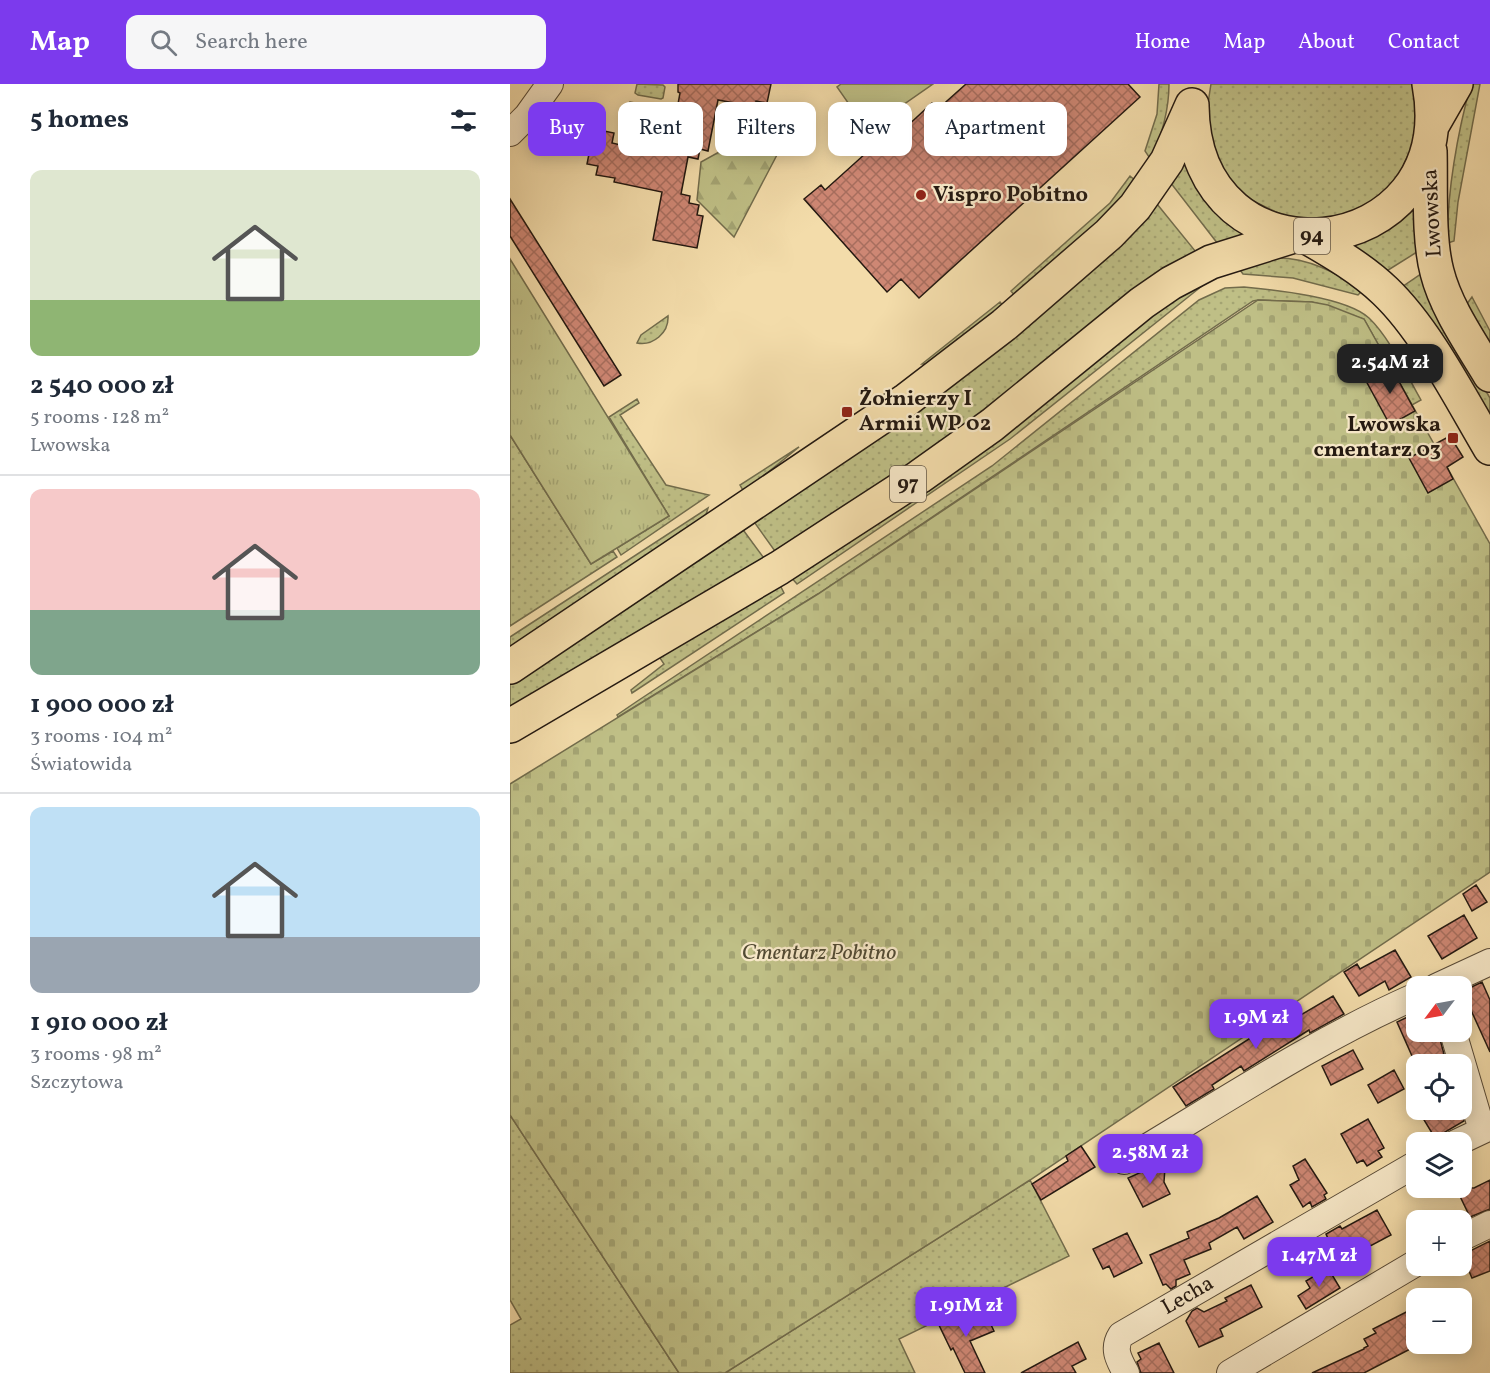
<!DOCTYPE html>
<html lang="en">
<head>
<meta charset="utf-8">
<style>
  body { margin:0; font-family:Vollkorn,serif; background:#f6f6f7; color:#1f2937; height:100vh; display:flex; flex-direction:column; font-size:22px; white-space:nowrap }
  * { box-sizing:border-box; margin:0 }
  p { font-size:20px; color:#747a83 }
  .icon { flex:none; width:33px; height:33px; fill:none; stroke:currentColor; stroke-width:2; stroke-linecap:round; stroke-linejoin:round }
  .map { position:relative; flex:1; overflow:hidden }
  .details { display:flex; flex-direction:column; background:#fff; width:510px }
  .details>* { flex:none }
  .hud { position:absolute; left:18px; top:18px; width:570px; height:54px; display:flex; gap:12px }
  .needle { width:39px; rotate:238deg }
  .tools { position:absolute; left:896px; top:892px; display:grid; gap:12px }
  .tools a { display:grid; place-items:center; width:66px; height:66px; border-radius:12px; background:#fff; box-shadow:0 3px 15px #0003; font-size:30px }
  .price { position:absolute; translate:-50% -51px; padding:0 14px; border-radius:12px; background:#7c3aed; color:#fff; font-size:20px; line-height:39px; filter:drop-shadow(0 2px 3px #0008) }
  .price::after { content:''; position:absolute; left:50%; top:36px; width:18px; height:14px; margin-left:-9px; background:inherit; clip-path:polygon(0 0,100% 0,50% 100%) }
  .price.selected { background:#222; color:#fff }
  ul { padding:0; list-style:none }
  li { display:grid; align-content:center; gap:12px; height:318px; padding:0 30px }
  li+li { border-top:2px solid #e0e1e3 }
  li span { display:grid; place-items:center; height:186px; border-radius:12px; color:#555 }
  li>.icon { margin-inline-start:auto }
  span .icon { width:108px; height:108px; fill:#fffc; stroke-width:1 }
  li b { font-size:26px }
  h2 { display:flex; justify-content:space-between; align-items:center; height:72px; padding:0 30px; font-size:26px }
  .chip { padding:0 21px; border-radius:12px; background:#fff; box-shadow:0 3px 15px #0003; font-size:21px; line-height:54px }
  .chip.selected { background:#7c3aed; color:#fff }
  header { display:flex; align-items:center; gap:36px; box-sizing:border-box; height:84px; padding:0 30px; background:#7c3aed; color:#fff }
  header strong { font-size:28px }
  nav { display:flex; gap:33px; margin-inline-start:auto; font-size:21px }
  .search { width:420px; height:54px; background:#f6f6f7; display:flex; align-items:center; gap:15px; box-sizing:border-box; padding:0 21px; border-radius:12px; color:#747a83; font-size:22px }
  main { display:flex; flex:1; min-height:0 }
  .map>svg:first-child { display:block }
  .grass { fill:url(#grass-dots); stroke:#726c4c; stroke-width:1.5 }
  .forest { fill:url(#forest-firs); stroke:#726c4c; stroke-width:1.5 }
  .cemetery { fill:url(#cemetery-stones); stroke:#726c4c; stroke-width:1.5 }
  .park { fill:url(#park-tufts); stroke:#726c4c; stroke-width:1.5 }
  .pitch { fill:#bfbf86; stroke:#726c4c; stroke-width:1.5 }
  .building { fill:url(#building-cross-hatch); stroke:#241911; stroke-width:1.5 }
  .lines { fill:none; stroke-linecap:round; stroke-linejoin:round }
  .minor-casing { stroke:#584a37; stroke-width:28 }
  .major-casing { stroke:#241911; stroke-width:36 }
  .minor { stroke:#f7e8c8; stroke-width:26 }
  .major { stroke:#f3dcaa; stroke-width:33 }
  .poi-dot { fill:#8f2418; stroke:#f7e8c8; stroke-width:2 }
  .labels { text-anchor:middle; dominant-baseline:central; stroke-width:4.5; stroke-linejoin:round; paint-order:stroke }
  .shield { fill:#f7e8c8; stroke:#635748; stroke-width:1.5 }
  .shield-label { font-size:21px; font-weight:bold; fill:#241911 }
  .poi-label { font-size:22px; font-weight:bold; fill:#241911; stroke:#f7e8c8; text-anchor:start }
  .street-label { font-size:22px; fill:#241911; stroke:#f7e8c8 }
  .park-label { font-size:22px; font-style:italic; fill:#524b34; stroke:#f7e8c8 }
</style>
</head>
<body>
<header>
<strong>Map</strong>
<div class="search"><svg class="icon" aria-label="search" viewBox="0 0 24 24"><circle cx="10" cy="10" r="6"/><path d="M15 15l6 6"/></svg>Search here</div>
<nav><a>Home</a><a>Map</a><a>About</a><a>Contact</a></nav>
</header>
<main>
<section class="details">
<h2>5 homes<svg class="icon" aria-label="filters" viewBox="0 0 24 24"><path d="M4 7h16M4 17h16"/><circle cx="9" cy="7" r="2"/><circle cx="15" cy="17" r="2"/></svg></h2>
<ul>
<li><span style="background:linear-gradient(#dfe7d0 70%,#8fb573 0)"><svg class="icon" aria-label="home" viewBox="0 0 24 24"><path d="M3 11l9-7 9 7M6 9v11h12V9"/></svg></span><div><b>2 540 000 zł</b><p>5 rooms · 128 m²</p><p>Lwowska</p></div></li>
<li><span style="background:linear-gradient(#f6c9c9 65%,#7fa58c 0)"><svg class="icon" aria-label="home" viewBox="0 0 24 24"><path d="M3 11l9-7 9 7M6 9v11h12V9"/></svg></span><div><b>1 900 000 zł</b><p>3 rooms · 104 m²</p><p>Światowida</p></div></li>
<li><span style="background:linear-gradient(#bfe0f5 70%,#9aa5b1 0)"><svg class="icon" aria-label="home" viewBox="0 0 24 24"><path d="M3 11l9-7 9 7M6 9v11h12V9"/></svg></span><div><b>1 910 000 zł</b><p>3 rooms · 98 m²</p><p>Szczytowa</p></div></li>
</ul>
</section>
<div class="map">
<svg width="980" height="1289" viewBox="0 0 980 1289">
  <defs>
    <pattern id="grass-dots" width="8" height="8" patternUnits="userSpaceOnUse" patternTransform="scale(1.5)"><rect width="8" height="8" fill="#bfbf86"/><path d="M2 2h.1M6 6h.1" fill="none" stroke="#a4a473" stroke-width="1.8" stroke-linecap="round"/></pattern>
    <pattern id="forest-firs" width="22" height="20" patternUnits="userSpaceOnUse" patternTransform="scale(1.5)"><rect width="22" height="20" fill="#bfbf86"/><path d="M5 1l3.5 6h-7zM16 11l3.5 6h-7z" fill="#a4a473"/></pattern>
    <pattern id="cemetery-stones" width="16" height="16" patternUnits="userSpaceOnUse" patternTransform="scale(1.5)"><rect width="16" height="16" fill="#bfbf86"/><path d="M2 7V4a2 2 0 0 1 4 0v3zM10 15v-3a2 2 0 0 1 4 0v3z" fill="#a4a473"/></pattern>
    <pattern id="park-tufts" width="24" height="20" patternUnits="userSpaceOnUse" patternTransform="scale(1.5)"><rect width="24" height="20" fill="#bfbf86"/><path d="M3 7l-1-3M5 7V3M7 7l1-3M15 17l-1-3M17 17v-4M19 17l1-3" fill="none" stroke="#a4a473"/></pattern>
    <pattern id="building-cross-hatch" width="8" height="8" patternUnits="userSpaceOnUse" patternTransform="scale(1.5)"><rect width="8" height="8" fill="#ce8774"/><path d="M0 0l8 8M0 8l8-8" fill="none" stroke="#a76e5e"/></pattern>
  </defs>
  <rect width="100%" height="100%" fill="#f3dcaa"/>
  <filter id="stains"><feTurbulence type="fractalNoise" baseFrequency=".00333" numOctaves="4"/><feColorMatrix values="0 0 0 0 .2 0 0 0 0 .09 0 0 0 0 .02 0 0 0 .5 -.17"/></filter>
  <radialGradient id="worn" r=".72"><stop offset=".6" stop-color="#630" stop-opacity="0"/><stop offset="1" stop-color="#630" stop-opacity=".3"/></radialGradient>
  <path class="grass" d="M127 0 153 1 155 3 153 14 151 15 128 11 125 9Z
    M649 0H659C659 27 652 51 641 76L635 67 647 30Z
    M701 0H905L908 49 885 100 840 132 785 137 735 113 711 85 696 32Z
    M961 0H970L948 118 944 157 938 159C936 112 948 46 961 0Z
    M120 18 149 24C151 28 147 38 144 40L117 35 116 33Z
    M675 74C691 114 703 123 736 149L735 151 708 160 660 98Z
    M620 92 626 97 602 127 506 213 501 207 600 119Z
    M647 120 686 168 475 330 267 470 242 435 631 140Z
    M904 120 907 168 875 188 837 161 876 145Z
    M765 174C798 173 826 189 853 206L848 211 783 194 733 190 727 182Z
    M911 190 924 220 980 314V341L892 203Z
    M697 198 500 355 287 500 280 492 652 221Z
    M734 203C765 206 836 213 859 234 880 254 896 290 911 316L902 321 854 235 802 218 748 216 743 217 308 510 108 633 107 631 126 618 482 382 689 216 715 204Z
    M962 213 980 247V266L956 221Z
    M490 218 494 223 418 280H412Z
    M158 232C159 249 143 262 127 259L131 251Z
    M127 315 129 319 110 331 156 401 199 411 111 471 107 464 159 432 99 333Z
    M0 351 81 480 103 467 107 473 0 542Z
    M289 363 234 408 230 401Z
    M198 424 195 434 0 566V553Z
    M231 443 256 477 0 627V598Z
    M269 499 274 509 122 609 121 606 154 580 148 571Z
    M0 1031 169 1289H0V1241L11 1235 0 1216Z
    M520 1096 559 1172 389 1255 405 1289H215Z"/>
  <path class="forest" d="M220 34 280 46 224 153 187 116 191 78 211 67Z"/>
  <path class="cemetery" d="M748 216 802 218 818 221 854 235 980 460V788L520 1096 215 1289H169L0 1031V700L308 510Z"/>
  <path class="park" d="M0 175 159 432 81 480 0 351Z"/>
  <path class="pitch" d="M331 0H423L357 46 327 3Z"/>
  <path class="building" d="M168 0H261L257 19 246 17 245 23 208 16 198 67 190 65 188 75 178 73 171 110 180 112 179 119 189 121 187 131 193 132 187 164 143 156 152 108 104 98 105 94 86 91 88 82 77 80 84 45 104 49 102 59 111 61V66L142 71 143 67 159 70 170 9 168 8Z
    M456 0H618L630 13 409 214 391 195 377 208 294 115 311 101 315 106 376 51 389 42 393 46 422 19 428 25Z
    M0 115 111 291 94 302 0 152Z
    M880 281 905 327 880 341 855 295Z
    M940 352 953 373 937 383 943 395 918 409 899 374Z
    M966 801 977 818 962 827 953 810Z
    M954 831 967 854 932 875 918 852Z
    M885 866 901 893 879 906 875 897 849 912 834 888 847 880 850 885Z
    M972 898 980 916V968L960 924 951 928V908Z
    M823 912 834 930 800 949 799 946 734 987 731 982 702 1001 704 1005 676 1022 663 1003 742 953 744 956 770 939 772 942Z
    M906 929V948H928L934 970 910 981H906L887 938Z
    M843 966 853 985 821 1001 812 982Z
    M884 986 894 1005 868 1019 858 1001Z
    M908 1026H950L954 1037 925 1054Z
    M858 1035 874 1064 868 1067 872 1073 857 1082 853 1076 847 1079 831 1050Z
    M571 1062 585 1083 531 1116 522 1100 558 1077 556 1072Z
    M795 1075 817 1109 814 1111 816 1115 802 1123 800 1118 793 1123 780 1101 789 1096 783 1082Z
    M649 1080 655 1083 654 1098 660 1110 633 1123 618 1094Z
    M980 1096V1125L960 1133 946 1104H964Z
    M747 1112 763 1138 734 1155 727 1143 699 1159 701 1165 674 1176 680 1190 666 1196V1202L661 1205 656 1200 653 1201 640 1171 679 1154 677 1148 709 1134Z
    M867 1126 881 1151 847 1169 844 1163 826 1173 816 1150 830 1142 832 1145Z
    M617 1149 632 1179 604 1193 599 1182 593 1185 583 1165Z
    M980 1157V1187L962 1194 952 1171Z
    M818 1184 830 1204 796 1225 788 1212 800 1204 796 1197Z
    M741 1201 752 1223 710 1245 713 1252 689 1263 676 1237 682 1227 687 1224 694 1228 717 1217 715 1214Z
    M906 1223V1262L854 1289H802L854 1265V1264L858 1262 854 1255 866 1249 863 1245Z
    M474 1226 484 1247 460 1257 475 1289H455L443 1264 441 1266 428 1239 447 1230 450 1237Z
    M568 1258 576 1275 562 1282 566 1289H511Z
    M649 1259 664 1289H631L627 1278 631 1275 628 1269Z"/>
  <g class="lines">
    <defs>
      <path id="minor" d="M0 49 17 32 40 0
        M926 903 980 878
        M943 948 972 1046
        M946 1059 980 1043
        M614 1077C710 1020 804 957 906 912
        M951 1154 980 1140
        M616 1289C609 1276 602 1265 611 1251L906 1080
        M720 1289 906 1179"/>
      <path id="major" d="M682 22C684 211 953 183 919 0
        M923 40 946 0
        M920 67C921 103 918 154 927 188 936 224 961 259 980 291
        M795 152C823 168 852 185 875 207 916 246 951 315 980 364
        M0 583 395 317 494 241 599 150 625 123 657 77 682 21
        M0 642 269 484 409 393 482 341 632 219 661 199 701 178 787 151"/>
    </defs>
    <use href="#minor" class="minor-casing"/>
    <use href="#major" class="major-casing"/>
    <use href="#minor" class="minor"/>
    <use href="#major" class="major"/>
  </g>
  <g class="poi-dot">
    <circle cx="411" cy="111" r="6"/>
    <rect x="331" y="322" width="12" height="12" rx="3"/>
    <rect x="937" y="348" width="12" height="12" rx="3"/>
  </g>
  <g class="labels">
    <g class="shield">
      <rect x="784" y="134" width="36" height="36" rx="4.5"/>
      <rect x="380" y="382" width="36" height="36" rx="4.5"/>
    </g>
    <g class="shield-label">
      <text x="802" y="152">94</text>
      <text x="398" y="400">97</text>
    </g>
    <g class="poi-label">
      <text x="423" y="111">Vispro Pobitno</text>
      <text x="349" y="315">Żołnierzy I<tspan x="349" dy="25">Armii WP 02</tspan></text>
      <text x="931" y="341" text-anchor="end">Lwowska<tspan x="931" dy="25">cmentarz 03</tspan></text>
    </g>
    <g class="street-label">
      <text transform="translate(923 129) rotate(-93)">Lwowska</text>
      <text transform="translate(678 1212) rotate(-30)">Lecha</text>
    </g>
    <g class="park-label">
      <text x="309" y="869">Cmentarz Pobitno</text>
    </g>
  </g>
  <rect width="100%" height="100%" filter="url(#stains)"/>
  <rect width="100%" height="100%" fill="url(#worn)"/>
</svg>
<div class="tools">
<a><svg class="needle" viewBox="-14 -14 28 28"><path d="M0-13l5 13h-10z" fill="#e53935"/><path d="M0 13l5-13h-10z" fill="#747a83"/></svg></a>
<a><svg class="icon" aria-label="locate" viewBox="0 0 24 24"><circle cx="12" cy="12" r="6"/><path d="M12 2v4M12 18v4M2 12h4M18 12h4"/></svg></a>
<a><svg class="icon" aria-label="layers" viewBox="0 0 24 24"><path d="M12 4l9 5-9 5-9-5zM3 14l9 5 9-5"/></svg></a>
<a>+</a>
<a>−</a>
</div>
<b class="price selected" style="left:880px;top:311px">2.54M zł</b>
<b class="price" style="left:746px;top:966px">1.9M zł</b>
<b class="price" style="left:640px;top:1101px">2.58M zł</b>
<b class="price" style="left:809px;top:1204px">1.47M zł</b>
<b class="price" style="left:456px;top:1254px">1.91M zł</b>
<div class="hud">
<a class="chip selected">Buy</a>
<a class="chip">Rent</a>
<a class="chip">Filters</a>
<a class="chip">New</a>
<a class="chip">Apartment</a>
</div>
</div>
</main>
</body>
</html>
